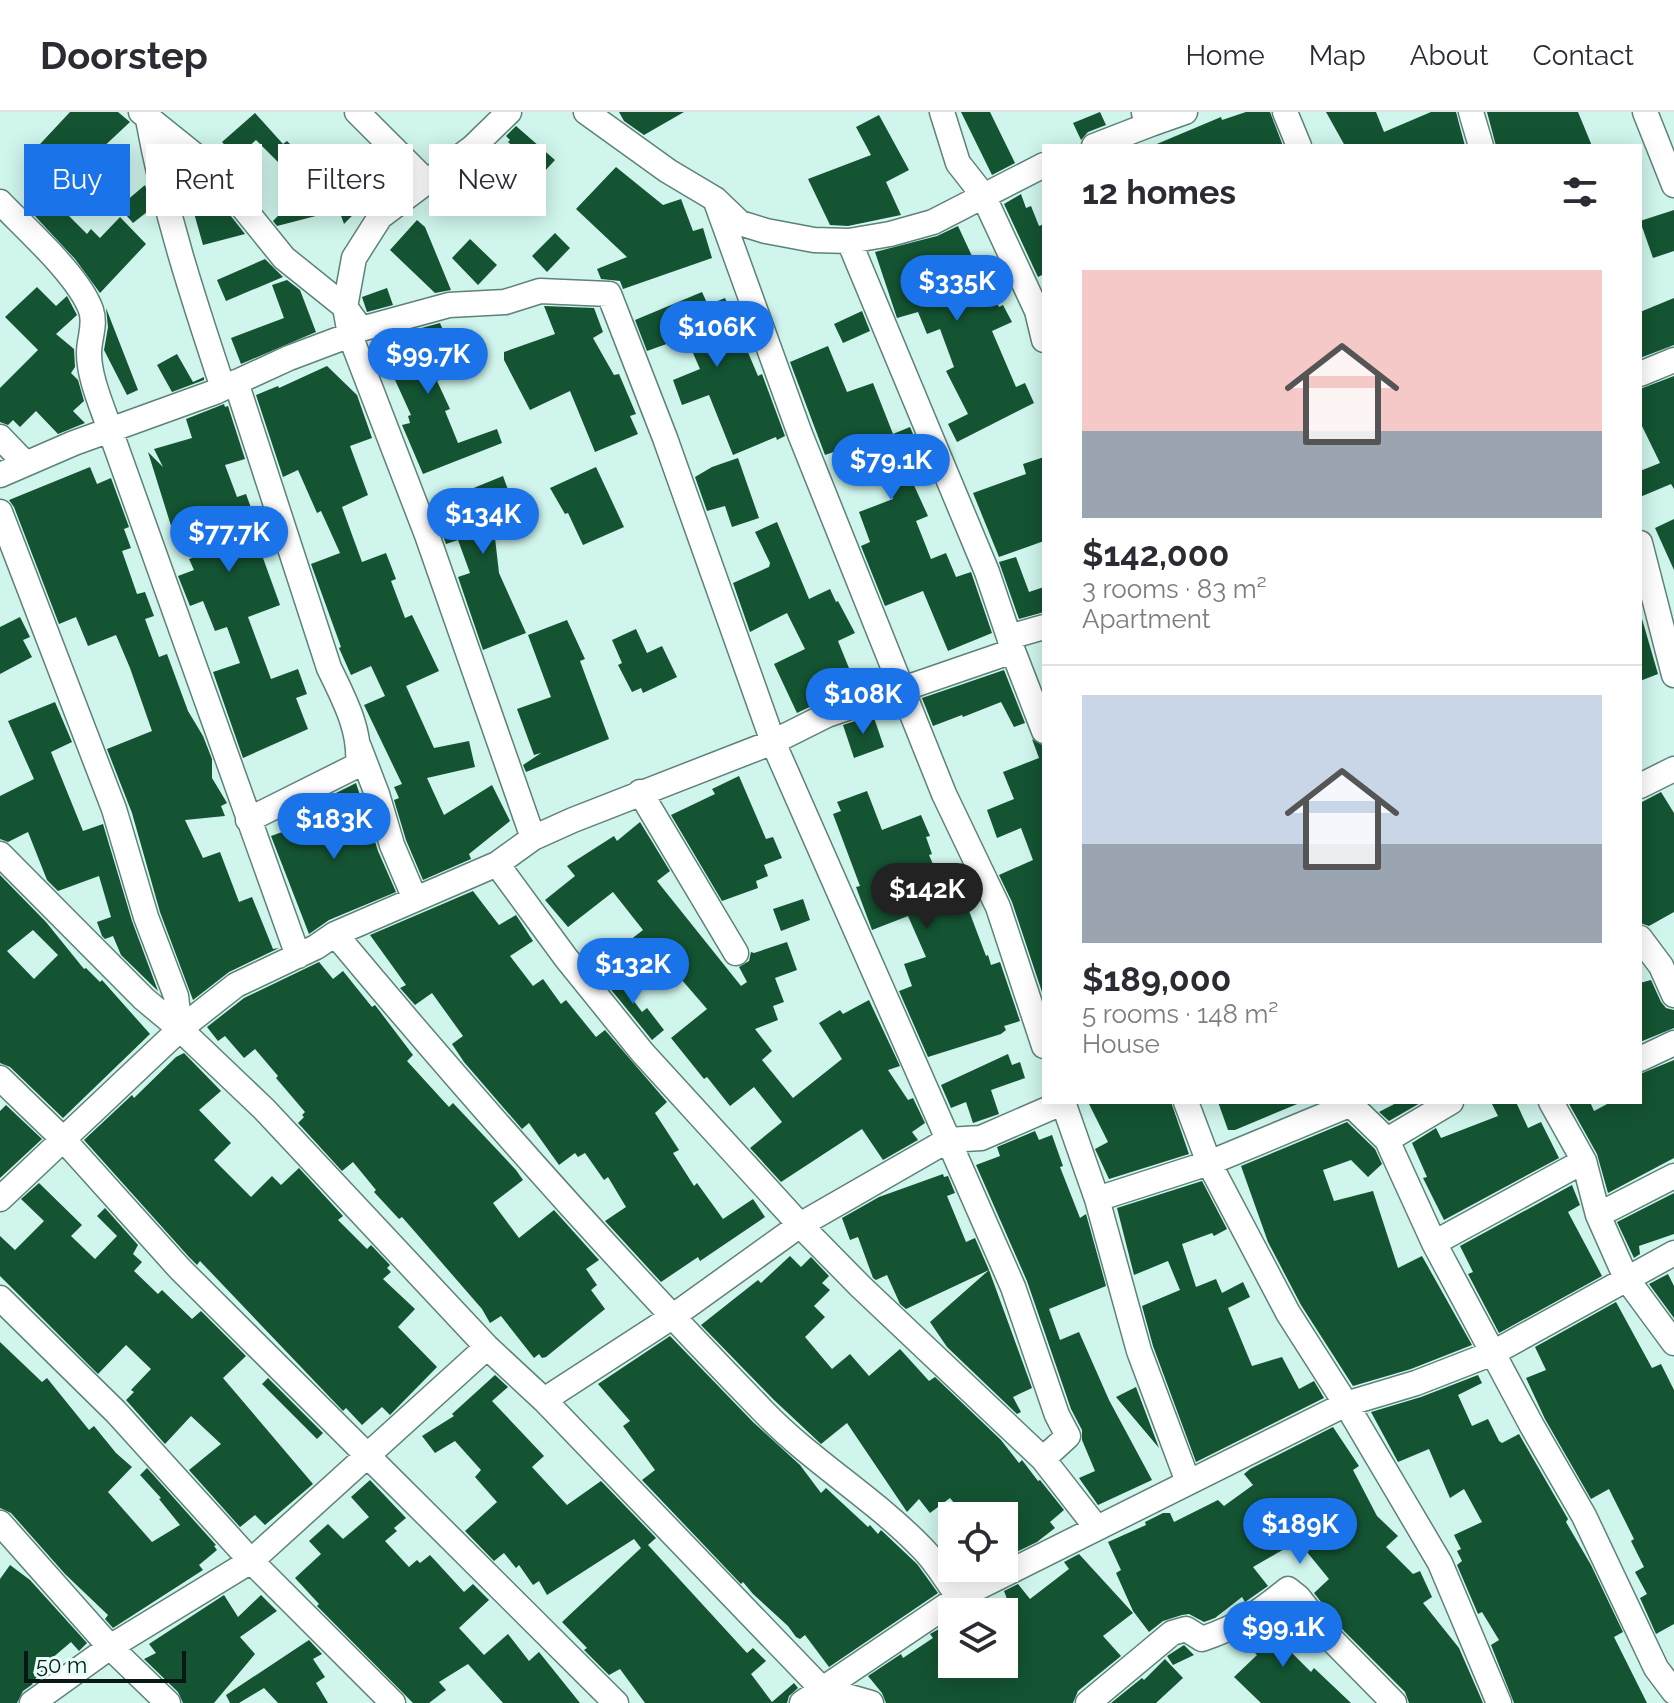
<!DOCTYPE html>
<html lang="en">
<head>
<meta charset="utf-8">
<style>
  body { margin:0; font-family:Raleway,sans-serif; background:#f7f7f7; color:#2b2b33; height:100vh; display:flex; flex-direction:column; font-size:30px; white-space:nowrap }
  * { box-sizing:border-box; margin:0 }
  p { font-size:26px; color:#7c7c81 }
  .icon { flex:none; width:44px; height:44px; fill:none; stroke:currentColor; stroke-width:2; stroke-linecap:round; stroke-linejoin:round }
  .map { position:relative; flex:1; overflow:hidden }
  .details { position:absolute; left:1042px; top:32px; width:600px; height:960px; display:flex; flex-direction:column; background:#fff; border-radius:0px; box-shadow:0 4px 20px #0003 }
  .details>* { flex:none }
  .banner { position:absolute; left:24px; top:32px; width:760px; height:72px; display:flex; gap:16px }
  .controls { position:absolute; left:938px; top:1390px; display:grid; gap:16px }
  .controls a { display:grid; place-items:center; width:80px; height:80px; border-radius:0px; background:#fff; box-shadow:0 4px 20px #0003; font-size:40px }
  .scale { position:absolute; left:24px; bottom:20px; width:162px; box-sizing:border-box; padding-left:8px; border:4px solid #0a1815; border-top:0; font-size:22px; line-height:28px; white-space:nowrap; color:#0a1815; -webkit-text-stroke:6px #e8fff9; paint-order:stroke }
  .price { position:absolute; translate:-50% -68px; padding:0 18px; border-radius:28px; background:#1a73e8; color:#fff; font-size:26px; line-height:52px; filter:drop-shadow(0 2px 4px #0008) }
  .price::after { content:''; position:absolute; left:50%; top:48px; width:24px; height:18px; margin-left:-12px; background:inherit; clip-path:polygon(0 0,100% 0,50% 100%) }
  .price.current { background:#222; color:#fff }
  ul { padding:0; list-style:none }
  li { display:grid; align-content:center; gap:16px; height:424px; padding:0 40px }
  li+li { border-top:2px solid #e1e1e2 }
  li span { display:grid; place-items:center; height:248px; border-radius:0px; color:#555 }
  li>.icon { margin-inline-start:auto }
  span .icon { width:144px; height:144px; fill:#fffc; stroke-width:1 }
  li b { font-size:34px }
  h2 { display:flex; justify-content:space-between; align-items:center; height:96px; padding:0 40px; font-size:34px }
  .chip { padding:0 28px; border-radius:0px; background:#fff; box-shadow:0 4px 20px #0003; font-size:28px; line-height:72px }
  .chip.current { background:#1a73e8; color:#fff }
  header { display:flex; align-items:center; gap:48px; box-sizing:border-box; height:112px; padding:0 40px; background:#fff; border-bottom:2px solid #e1e1e2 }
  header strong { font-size:38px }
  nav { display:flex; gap:44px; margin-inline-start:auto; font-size:28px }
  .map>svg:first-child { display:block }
  .building { fill:#145432; fill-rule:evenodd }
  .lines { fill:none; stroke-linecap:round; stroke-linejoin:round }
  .street-casing { stroke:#5e8179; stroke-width:27 }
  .street { stroke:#fff; stroke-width:24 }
</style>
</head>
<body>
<header>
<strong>Doorstep</strong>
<nav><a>Home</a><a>Map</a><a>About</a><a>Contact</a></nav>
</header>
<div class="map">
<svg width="1674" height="1591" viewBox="0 0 1674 1591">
  <rect width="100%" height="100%" fill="#cff5ec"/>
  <path class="building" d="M70 0H118L130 10 81 56 78 53 56 74 27 46Z
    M619 0H684L644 23 624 9Z
    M961 0H990L1015 51 992 63Z
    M1100 0 1106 13 1088 20 1081 28 1073 11Z
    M1246 0H1270L1283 34H1152L1221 5 1222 8Z
    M1326 0H1376L1384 20 1431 0H1456L1465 34H1345Z
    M1487 0H1578L1592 34H1496Z
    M255 1 283 32 287 29 303 45 298 50 334 83 376 41 395 60 344 112 339 98 277 114 273 109 294 87 279 73 290 62 256 28 236 46 222 30Z
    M879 3 909 58 886 70 901 103 848 114 830 113 808 67 871 43 856 15Z
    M516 14 555 48 543 61 508 30 510 28 506 24Z
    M616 55 663 93 681 87 693 119 703 116 712 146 623 177 620 169 601 167 597 157 627 145 576 97Z
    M192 60 208 76 216 99 223 94 245 122 203 133 192 94 184 97 176 66Z
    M145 73 152 96 133 111 119 95Z
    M1021 82 1026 96 1031 94 1039 114 1044 112V162L1038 165 1004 92Z
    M57 86 67 102 87 122 91 117 100 126 120 105 146 132 100 181 75 147 33 102Z
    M1674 98V139L1653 146 1640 109Z
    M417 108 425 115 451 178 435 181 390 138Z
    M958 114 978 157 983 155 999 195 1003 193 1012 210 992 219 1016 275 1025 271 1034 291 957 330 948 312 968 302 946 259 954 255 940 217 927 222 918 200 897 206 875 140 937 124Z
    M555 121 570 136 547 160 532 144Z
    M470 127 497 153 478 173 452 146Z
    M265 147 283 165 226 189 217 168Z
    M287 168 300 178 316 220 241 252 231 226 284 206 272 173Z
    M37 175 56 194 67 184 77 203 56 222 74 237 75 255 71 261 78 268 84 289 73 299 85 311 58 322 36 299 20 315 13 308 8 313 0 310V276L38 238 5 205Z
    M387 176 393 193 367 200 362 185Z
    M702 180 708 193 725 186 758 264 762 262 785 324 777 328 776 325 733 343 709 283 682 293 673 268 700 257 686 225 647 239 635 208Z
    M1674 186V233L1640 246V200Z
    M544 194 594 196 603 220 593 226 614 263 619 262 636 302 630 304 638 322 595 340 570 279 530 298 504 248V240L555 222Z
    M106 196 138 278 127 283 104 238 108 215Z
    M862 199 870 219 843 231 834 212Z
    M440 211 460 259 437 269 450 297 445 299 458 331 497 317 502 331 423 362 402 313 410 311 408 304 411 303 390 257 381 261 373 242 381 239 377 228Z
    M828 234 847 280 873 271 893 322 910 315 925 350 907 358 928 404 916 409 931 447 946 441 956 465 971 460 992 521 948 539 923 479 885 494 861 434 870 430 859 400 893 387 868 328 825 343 790 250Z
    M177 242 193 270 204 265V268L172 280 157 253Z
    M327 254 357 283 372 326 350 334 368 383 342 395 351 420 362 450 386 441 396 467 391 469 405 506 412 503 439 559 406 574 434 636 469 629 475 655 427 666 444 703 492 673 510 709 469 742 471 747 423 768 406 728 394 688 399 686 394 675 402 672 364 593 385 584 371 554 351 563 339 536 341 535 311 452 340 441 321 399 317 401 298 358 283 365 256 283 278 274 279 276Z
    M1674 264V377L1671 372 1640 385V359L1660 351 1640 310V277Z
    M224 292 225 295 228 294 245 347 225 353 237 385 246 382 254 404 263 400 270 424 266 426 272 443 263 446 280 493 248 505 271 567 298 557 307 582 296 586 308 617 243 646 213 560 240 551 227 515 215 519 203 489 190 494 178 464 194 458 189 447 197 444 184 413 172 417 148 340 163 355 154 337 192 326 186 307Z
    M1044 345V429L999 445 973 381 1026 362 1023 352Z
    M738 346 759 406 732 415 725 394 707 399 695 365 712 355Z
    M90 355 97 372 111 366 129 415 124 417 131 436 122 439 137 482 145 480 154 504 145 507 159 545 167 542 188 599 203 624 212 647V666L227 691 221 694 225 704 185 708 203 746 220 740 239 790 252 785 273 837 279 836 229 860 193 888 160 800 132 701 107 637 152 619 130 556 116 523 88 534 76 505 59 512 14 395 9 388Z
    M596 355 624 415 583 433 568 401 565 402 550 376Z
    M503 364 522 416 495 426 499 461 526 521 483 538 458 465 470 461 458 428 446 432 432 393Z
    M1674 407V458L1655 416Z
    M777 410 809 487 830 477 836 490 838 489 855 521 838 529 853 566 864 561 869 573 822 589 797 601 774 552 805 537 787 501 750 520 733 471 769 455 770 451 755 420Z
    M1016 445 1029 480 1044 475V500L1019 507 999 450Z
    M1640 500 1658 562 1640 569Z
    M20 505 30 525 23 528 32 545 0 562V515Z
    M567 508 585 547 580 549 609 627 526 660 523 653 541 641 534 643 517 597 551 585 528 523Z
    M636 517 647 541 662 534 677 565 643 581 641 576 632 580 618 553 622 551 612 528Z
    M1004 558 1025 611 1014 615 1001 590 963 605 962 603 933 614 922 586Z
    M55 590 72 630 51 640 83 719 103 712 132 809 158 879 121 843 113 824 105 827 102 824 97 810 111 805 99 764 58 779 47 768 28 720 8 730 0 727V684L34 667 8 609Z
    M873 603 884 635 854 646 843 613Z
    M1032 627 1044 634V886L1012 790 999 763 1033 748 1021 716 997 726 987 698 1014 687 1003 660 1039 646Z
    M739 664 766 727 773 725 782 746 764 753 768 764 756 769 758 776 722 789 671 703 715 682 712 677Z
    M356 671 378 739 396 780 329 808 309 822 271 724 349 696V693L304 697Z
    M867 679 882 718 921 703 930 724 926 725 932 742 929 743 949 789 963 783 986 844 988 843 991 853 1000 850 1020 909 1004 914 1006 918 1001 922 928 945 899 879 912 874 904 852 926 845 908 804 872 818 856 775 860 774 833 702 841 699 837 690Z
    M1661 680 1674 701V800L1649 814 1640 811V691Z
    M640 710 670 759 657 769 741 874 747 870 739 855 749 849 751 840 754 841 787 830 797 858 775 866 784 890 773 894 778 908 755 917 772 939 762 948 793 986 842 947 819 911 840 898 843 902 869 888 900 954 888 958 908 988 913 986 925 1011 912 1020 918 1028 883 1048 862 1017 781 1070 750 1036 782 1010 754 975 730 994 707 965 704 967 671 926 707 897 655 837 621 864 607 846 643 818 613 780 568 815 545 788 575 764 567 754 614 724 617 729Z
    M0 763 46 810 84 857 86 856 100 870 102 868 150 922 63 1006 10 955 0 951ZM33 818 58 843 34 867 7 839Z
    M473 779 499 813 516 803 533 829 510 844 533 874 543 867 561 892 566 888 596 925 605 918 667 990 655 1001 679 1038 673 1041 694 1074 697 1071 723 1107 753 1087 765 1105 700 1149 698 1145 661 1170 605 1109 626 1095 608 1065 604 1068 585 1041 578 1045 575 1041 559 1053 529 1011 522 1017 464 950 452 932 463 924 432 881 415 893 400 876 406 873 370 823Z
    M803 787 810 808 781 819 773 797Z
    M319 850 333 867 343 859 372 895 375 893 413 943 407 949 449 995 453 991 516 1058 523 1068 493 1091 519 1126 554 1098 599 1148 586 1157 597 1173 591 1178 605 1197 546 1245 542 1246 539 1242 534 1246 501 1204 490 1211 482 1197 416 1121 402 1105 399 1107 374 1080 376 1078 353 1050 342 1059 298 1011 304 1005 302 1003 305 1000 276 966 278 964 255 937 244 946 225 924 218 929 207 915 244 886Z
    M610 857 642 900 647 896 664 918 652 928 600 864Z
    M1651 868 1661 890 1666 896 1674 898V916L1640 930V871Z
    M184 941 221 979 199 998 231 1031 214 1048 251 1085 272 1064 281 1073 299 1056 343 1104 338 1108 367 1137 371 1133 390 1153 387 1156 391 1160 383 1167 415 1197 398 1215 437 1255 390 1303 382 1295 362 1313 346 1296 343 1299 200 1149 197 1153 189 1145 84 1028 132 983 134 986 176 945Z
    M1008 942 1012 953 1020 950 1025 966 991 978 999 1002 973 1011 966 990 951 996 941 973Z
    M1674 948V1046L1608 1081 1597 1042 1568 990H1590L1594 999 1611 990H1640V962Z
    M1088 990H1171L1189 1042 1109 1067 1095 1037 1108 1030Z
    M1218 990H1302L1235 1018H1228Z
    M1398 990H1422L1389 1009 1379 1000Z
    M1491 990H1516L1528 1016 1541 1010 1559 1046 1444 1108 1423 1066 1427 1065 1412 1031 1436 1016 1441 1026 1498 1004Z
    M6 993 42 1027 0 1066V999Z
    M1347 1010 1375 1037 1382 1052 1368 1065 1351 1048 1323 1058 1334 1089 1373 1079 1398 1156 1422 1144 1472 1233 1411 1257 1353 1274 1301 1193 1268 1130 1241 1054Z
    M1035 1019 1039 1028 1052 1023 1063 1054 1060 1055 1080 1106 1086 1102 1106 1174 1049 1197 1060 1228 1079 1220 1109 1288 1152 1368 1098 1393 1079 1366 1095 1359 1082 1328V1318L1071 1297 1027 1169 976 1053 1000 1044 997 1035Z
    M943 1062 944 1065 948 1064 955 1081 947 1084 966 1130 975 1126 989 1158 906 1197 900 1192 887 1163 876 1168 873 1166 858 1125 850 1128 842 1106 879 1085Z
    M1202 1069 1227 1117 1214 1124 1212 1121 1182 1132 1196 1175 1216 1167 1222 1181 1243 1170 1250 1185 1228 1196 1252 1254 1282 1245 1299 1277 1314 1269 1324 1286 1196 1350 1153 1234 1142 1194 1180 1178 1168 1149 1134 1163 1117 1096Z
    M39 1071 82 1113 71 1124 95 1147 117 1124 97 1104 105 1096 138 1133 133 1142 142 1150 134 1159 158 1182 162 1178 192 1207 201 1199 246 1244 223 1266 313 1372 265 1413 255 1403 240 1415 189 1358 221 1332 191 1304 165 1332 126 1288 134 1280 131 1278 151 1257 126 1233 98 1262 0 1164V1124L15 1138 44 1109 21 1087Z
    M1572 1073 1580 1093 1568 1100 1602 1164 1499 1221 1468 1162 1473 1160 1460 1134Z
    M1674 1081V1122L1639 1134 1640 1142 1634 1146 1617 1110Z
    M790 1144 801 1155 811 1145 829 1164 822 1171 830 1178 814 1194 825 1205 805 1225 832 1257 850 1242 869 1264 900 1237 929 1269 935 1265 1001 1328 1019 1351 1022 1348 1038 1369 1040 1368 1064 1398 1050 1410 1055 1416 1037 1430 1004 1446V1404H965L950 1386 930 1401 919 1387 907 1400 847 1311 821 1332 774 1288 701 1213 758 1168 761 1171Z
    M989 1158 1032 1276 1013 1285 1021 1300 1017 1302 947 1235 930 1210Z
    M1668 1162 1674 1174V1206L1649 1172Z
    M1616 1190 1652 1256 1661 1252 1674 1278V1512L1656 1522 1640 1486 1647 1482 1635 1460 1644 1455 1631 1429 1634 1427 1609 1377 1591 1387 1545 1307 1526 1266 1546 1258 1535 1235Z
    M670 1224 753 1310 800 1353 821 1381 826 1376 868 1415 870 1413 878 1422 881 1418 917 1452 938 1481 829 1555 805 1523 800 1527 796 1525 788 1514 753 1482 743 1470 741 1472 642 1368 655 1358 623 1314 630 1309 598 1272Z
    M0 1230 42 1270 47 1266 89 1318 94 1314 116 1341 132 1355 108 1380 152 1430 180 1413 159 1387 161 1386 140 1363 147 1356 216 1433 214 1434 217 1438 199 1453 203 1458 113 1516 105 1507 108 1503 65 1462 11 1401 0 1396Z
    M495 1263 508 1275 492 1289 544 1344 532 1355 567 1393 601 1369 656 1426 648 1433 747 1541 753 1536 766 1549 751 1562 772 1590 794 1571 798 1576 789 1584 787 1591H645L620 1557 609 1563 584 1538 587 1536 562 1510 641 1436 634 1427 547 1483 539 1469 533 1473 519 1453 516 1456 504 1441 494 1449 465 1419 497 1390 475 1365 481 1358 455 1329 435 1341 422 1324 454 1304 452 1302Z
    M1478 1263 1482 1271 1458 1283 1472 1314 1488 1307 1499 1329 1502 1331 1519 1322 1568 1407 1566 1410 1591 1453 1623 1520 1614 1525 1647 1591H1514L1491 1533 1499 1528 1482 1500 1478 1502 1457 1453 1462 1449 1457 1439 1461 1437 1454 1423 1482 1410 1464 1377 1450 1386 1429 1337 1398 1350 1371 1300 1421 1285Z
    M268 1266 323 1321 317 1327 262 1272Z
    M1136 1275 1159 1336 1116 1285Z
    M1333 1315 1359 1354 1353 1358 1377 1404 1398 1424 1386 1435 1413 1462 1420 1459 1432 1485 1423 1491 1459 1536 1483 1591H1409L1405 1580 1344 1519 1314 1481 1329 1467 1298 1429 1253 1455 1268 1474 1245 1490 1242 1485 1215 1506 1204 1510 1189 1502 1182 1503 1163 1509 1149 1520 1133 1499 1116 1461 1121 1458 1108 1430 1146 1413 1145 1410 1163 1401H1170L1174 1410 1218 1388 1224 1394 1253 1373 1244 1362 1250 1357Z
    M370 1368 406 1406 394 1416 397 1419 385 1429 409 1455 417 1448 420 1451 430 1443 464 1480 473 1472 489 1488 459 1516 484 1543 508 1522 529 1549 539 1540 580 1591H503L468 1552 439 1570 446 1578 429 1591H413L317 1494 319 1492 295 1466 321 1442 309 1429 328 1412 343 1427 369 1405 351 1385Z
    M1079 1442 1133 1501 1103 1524 1121 1544 1078 1579 1073 1591H886L882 1581 868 1564 901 1542 903 1546 933 1526 930 1522 944 1514 946 1518 952 1514V1552H1004V1489L1007 1487 1004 1479 1018 1472 1030 1487 1069 1457 1064 1450Z
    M10 1453 30 1468 87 1531 79 1539 71 1530 44 1553 48 1557 31 1570 33 1572 23 1579 17 1591H0V1467Z
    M224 1483 238 1505 261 1483 277 1499 240 1525 255 1542 214 1591H183L178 1580 144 1547 156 1541 149 1532Z
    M1288 1496 1301 1512 1282 1531 1311 1560 1314 1556 1351 1591H1261L1234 1565 1257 1543 1245 1531 1261 1516Z
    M309 1528 322 1542 313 1547 325 1565 316 1571 328 1591H278L264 1576 239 1591H230L226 1583Z
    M1184 1533 1194 1543 1173 1553 1167 1544Z
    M1165 1547 1183 1566 1156 1591H1111L1142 1566 1144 1568Z"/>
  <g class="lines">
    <defs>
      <path id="street" d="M141 0 212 57 284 146 345 195 361 217 449 193 505 190 540 179 609 182 665 326 773 630 1013 1175 1057 1303 1068 1324 1043 1347
        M357 0 426 69
        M509 0 473 35 380 105 354 146 345 195 350 223 427 423 533 726
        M586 0 668 59 715 87 740 111 766 119 814 128 849 129 890 122 933 110 1044 53
        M942 0 958 51 983 83 1037 199 1044 228
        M1285 0 1299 34
        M1471 0 1481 34
        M1645 0 1674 73
        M1144 1 1151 12 1185 0
        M148 7C165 101 193 186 223 276
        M1094 34 1151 12
        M715 87 800 322 944 682 998 795 1044 934
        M0 90C26 117 79 164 91 198 96 213 89 226 89 241 89 266 102 294 110 318L298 844
        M849 129 987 460 1009 525
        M1640 262 1674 248
        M236 270 329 556C344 587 361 618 358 653L248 708
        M0 325 25 351
        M0 363 74 331 215 280 289 246 350 223
        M0 400 114 697 146 805 176 884 180 917
        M1640 431 1674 563
        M1013 539 1044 619
        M359 635 377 682 392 733 415 787
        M1640 674 1674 657
        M640 680 736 841
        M0 742 144 887 180 917 264 997 487 1235 544 1288 822 1577 871 1591
        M497 752 566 846 642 940 800 1113 861 1175 1043 1347 1096 1415
        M1640 826 1661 854 1674 883
        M1640 947 1674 931
        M0 966 63 1027 180 1157 616 1591
        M1063 990 1097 1087 1139 1239 1188 1370
        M1186 990 1209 1051 1288 1201 1346 1292 1440 1451 1499 1591
        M1348 990 1387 1028 1434 1131 1532 1314 1584 1404 1656 1556 1674 1580
        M1551 990 1584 1049 1598 1103 1626 1166 1674 1231
        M1387 1028 1451 990
        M0 1087 180 917 236 873 316 835 335 822
        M1097 1087 1209 1051 1349 993
        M1598 1103 1674 1064
        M1434 1131 1584 1049
        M0 1186 116 1300 251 1449 393 1591
        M544 1288 672 1205 800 1113 948 1028 981 1026 1064 990
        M0 1411 110 1535 168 1591
        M959 1485C947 1470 937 1451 923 1437 874 1386 812 1350 763 1299 614 1146 472 986 335 822L497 752 533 726 573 708 773 630 827 603 1013 539 1009 525 1044 515
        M32 1591 110 1535 251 1449 487 1235
        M802 1591 959 1485 1346 1292 1416 1271 1493 1241 1674 1141
        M1088 1591 1172 1521 1186 1517 1202 1527C1240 1514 1257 1502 1288 1477L1298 1485 1333 1529 1394 1591"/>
    </defs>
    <use href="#street" class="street-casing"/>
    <use href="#street" class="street"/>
  </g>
</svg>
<div class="controls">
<a><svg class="icon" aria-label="locate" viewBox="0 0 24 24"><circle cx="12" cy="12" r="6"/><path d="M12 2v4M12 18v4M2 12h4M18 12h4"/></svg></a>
<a><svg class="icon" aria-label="layers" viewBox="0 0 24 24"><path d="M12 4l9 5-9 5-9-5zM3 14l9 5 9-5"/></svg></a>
</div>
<div class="scale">50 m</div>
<b class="price" style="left:957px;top:211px">$335K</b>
<b class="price" style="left:717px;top:257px">$106K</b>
<b class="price" style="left:428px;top:284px">$99.7K</b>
<b class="price" style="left:891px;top:390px">$79.1K</b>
<b class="price" style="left:483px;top:444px">$134K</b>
<b class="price" style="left:229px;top:462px">$77.7K</b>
<b class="price" style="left:863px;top:624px">$108K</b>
<b class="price" style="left:334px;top:749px">$183K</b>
<b class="price current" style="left:927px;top:819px">$142K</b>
<b class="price" style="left:633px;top:894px">$132K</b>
<b class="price" style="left:1300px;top:1454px">$189K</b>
<b class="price" style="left:1283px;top:1557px">$99.1K</b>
<div class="banner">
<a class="chip current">Buy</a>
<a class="chip">Rent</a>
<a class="chip">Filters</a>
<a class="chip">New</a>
</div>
<section class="details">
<h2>12 homes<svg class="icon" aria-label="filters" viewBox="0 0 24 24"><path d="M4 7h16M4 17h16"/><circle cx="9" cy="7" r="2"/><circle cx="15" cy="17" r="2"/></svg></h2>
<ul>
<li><span style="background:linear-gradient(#f6c9c9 65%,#9aa5b1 0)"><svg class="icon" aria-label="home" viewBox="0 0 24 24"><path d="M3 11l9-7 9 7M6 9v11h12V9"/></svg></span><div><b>$142,000</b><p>3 rooms · 83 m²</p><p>Apartment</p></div></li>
<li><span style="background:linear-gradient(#c9d6e8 60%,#9aa5b1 0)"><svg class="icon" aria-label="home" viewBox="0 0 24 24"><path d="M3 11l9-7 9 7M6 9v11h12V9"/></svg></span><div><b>$189,000</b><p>5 rooms · 148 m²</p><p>House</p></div></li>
</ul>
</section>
</div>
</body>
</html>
